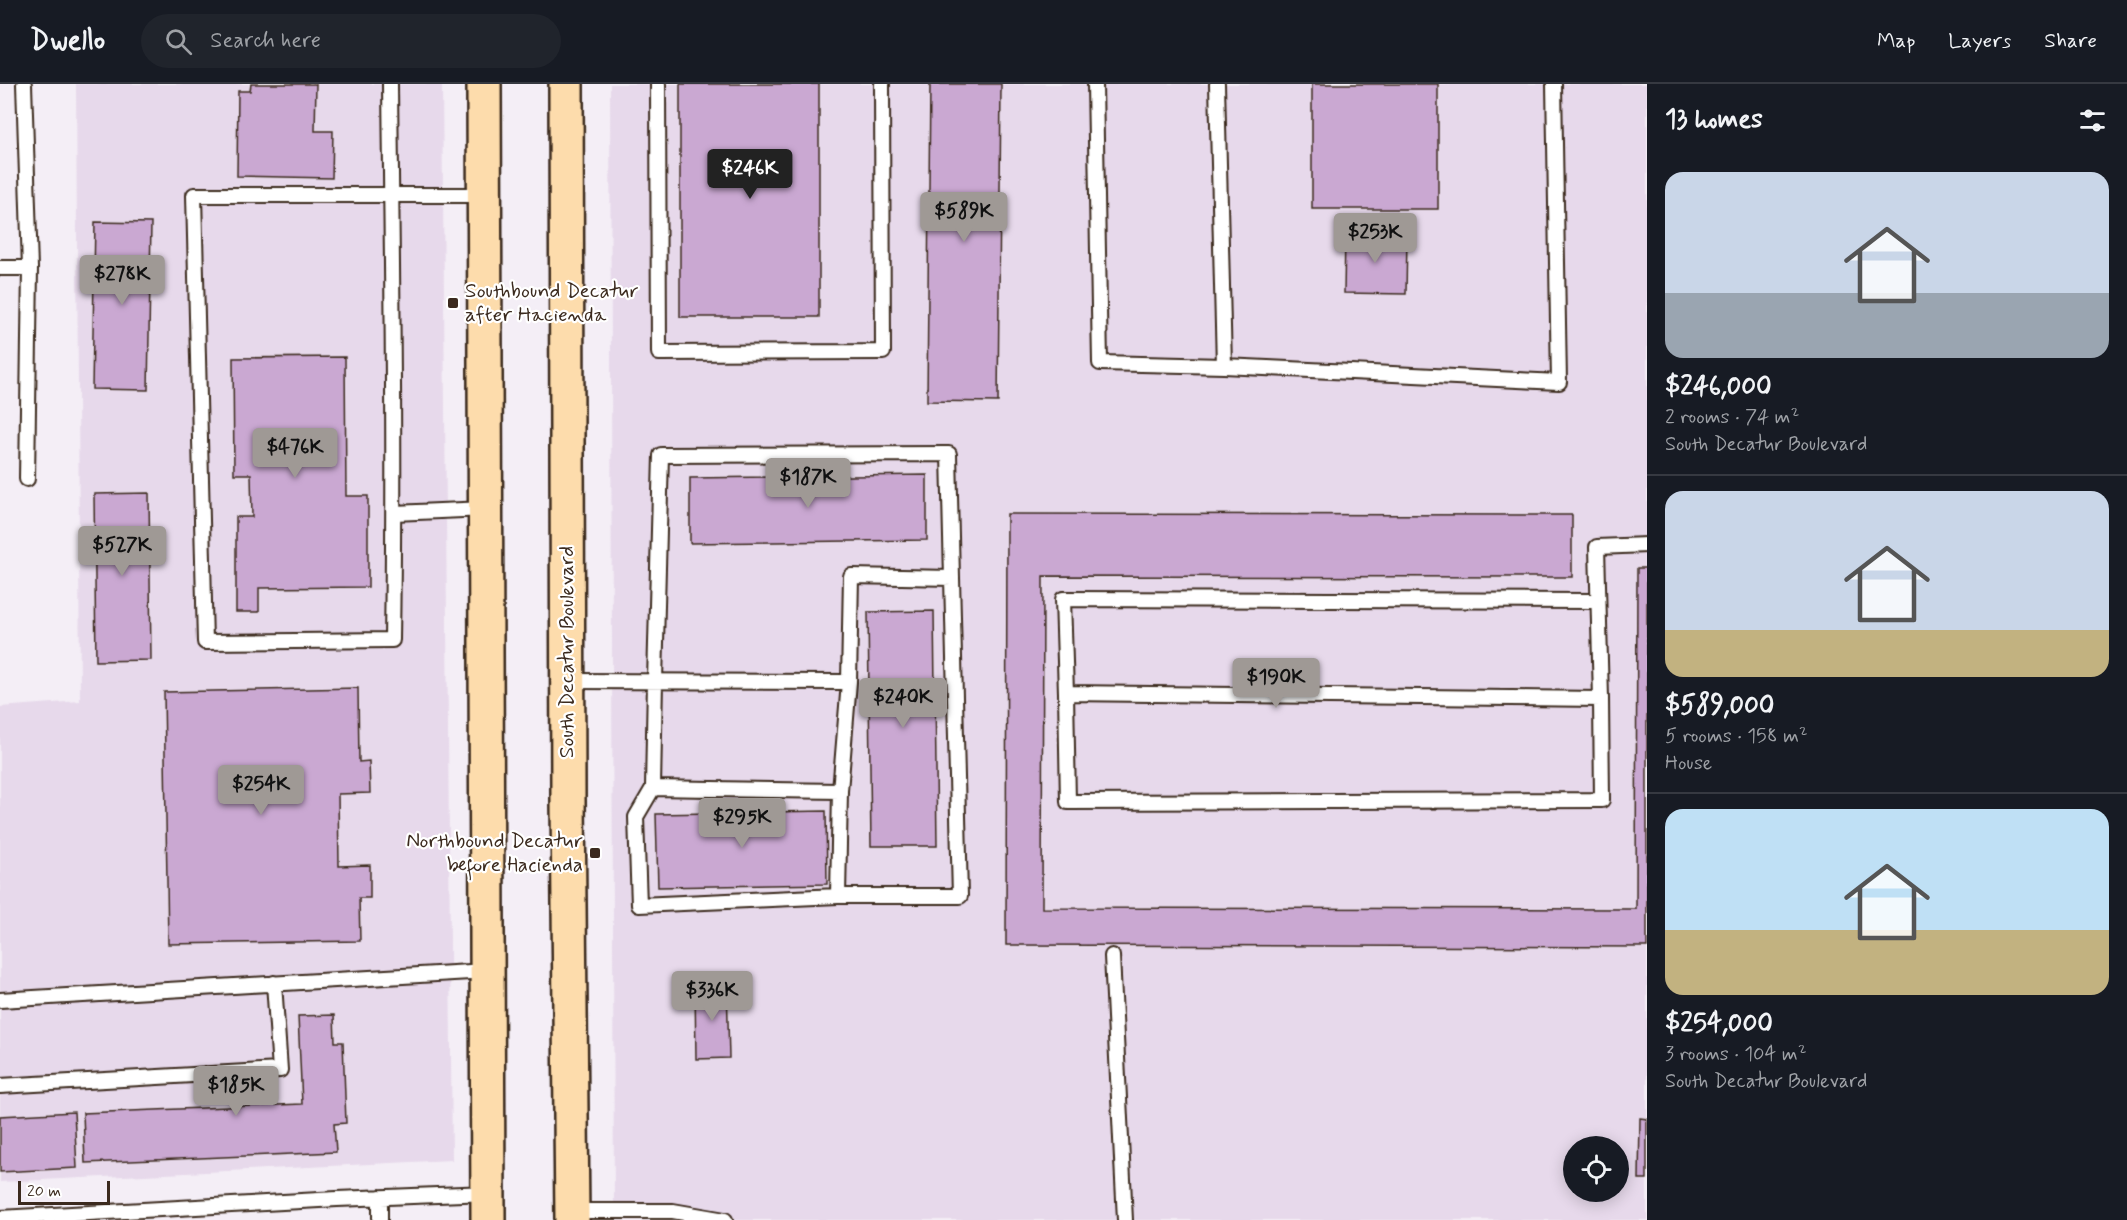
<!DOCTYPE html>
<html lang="en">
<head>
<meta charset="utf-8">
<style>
  body { margin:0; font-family:Mynerve,sans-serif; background:#20242c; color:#f1f3f6; height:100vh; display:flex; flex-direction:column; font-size:22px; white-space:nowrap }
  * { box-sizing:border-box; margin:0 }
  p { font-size:20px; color:#9ea1a6 }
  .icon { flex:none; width:33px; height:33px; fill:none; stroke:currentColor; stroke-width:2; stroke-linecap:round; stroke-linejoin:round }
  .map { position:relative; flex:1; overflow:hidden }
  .details { display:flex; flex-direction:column; background:#171b24; width:480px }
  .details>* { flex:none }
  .tools { position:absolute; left:1563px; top:1052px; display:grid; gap:12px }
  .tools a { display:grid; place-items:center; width:66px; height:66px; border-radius:50%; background:#171b24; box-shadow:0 3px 15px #0003; font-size:30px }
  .scale { position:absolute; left:18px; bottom:15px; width:92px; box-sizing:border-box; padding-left:6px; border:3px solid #3b2a1e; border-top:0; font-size:16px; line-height:21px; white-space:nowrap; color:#3b2a1e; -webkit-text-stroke:4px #fff; paint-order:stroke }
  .price { position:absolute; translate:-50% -51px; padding:0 14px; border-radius:6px; background:#9f9995; color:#111; font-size:20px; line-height:39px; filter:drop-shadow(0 2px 3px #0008) }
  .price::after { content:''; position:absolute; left:50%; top:36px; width:18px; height:14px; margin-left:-9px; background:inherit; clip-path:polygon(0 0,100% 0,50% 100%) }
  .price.on { background:#222; color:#fff }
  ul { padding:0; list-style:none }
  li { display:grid; align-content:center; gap:12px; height:318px; padding:0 18px }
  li+li { border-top:2px solid #363941 }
  li span { display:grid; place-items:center; height:186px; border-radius:18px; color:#555 }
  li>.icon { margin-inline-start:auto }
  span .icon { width:108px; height:108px; fill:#fffc; stroke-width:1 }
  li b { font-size:26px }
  h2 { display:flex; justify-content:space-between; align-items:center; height:72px; padding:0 18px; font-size:26px }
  header { display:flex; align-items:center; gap:36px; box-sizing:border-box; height:84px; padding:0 30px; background:#171b24; border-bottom:2px solid #363941 }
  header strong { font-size:28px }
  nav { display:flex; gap:33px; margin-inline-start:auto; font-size:21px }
  .search { width:420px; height:54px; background:#20242c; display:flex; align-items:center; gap:15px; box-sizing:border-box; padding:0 21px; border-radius:33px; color:#9ea1a6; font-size:22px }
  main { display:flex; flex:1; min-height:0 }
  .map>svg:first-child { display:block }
  .built { fill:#e7d9eb; fill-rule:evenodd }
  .building { fill:#caa8d2; stroke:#3b2a1e; stroke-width:1.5 }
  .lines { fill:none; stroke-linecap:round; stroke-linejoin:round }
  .lane-casing { stroke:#3b2a1e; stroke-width:18 }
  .primary-casing { stroke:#3b2a1e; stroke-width:38 }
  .lane { stroke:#fff; stroke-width:14 }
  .primary { stroke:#fddcac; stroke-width:33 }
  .poi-dot { fill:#3b2a1e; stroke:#fff; stroke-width:2 }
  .labels { text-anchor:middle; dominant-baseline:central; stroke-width:4.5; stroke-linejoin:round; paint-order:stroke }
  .poi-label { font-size:21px; fill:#3b2a1e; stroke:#fff; text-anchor:start }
  .street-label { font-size:21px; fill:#3b2a1e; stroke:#fff }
</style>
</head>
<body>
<header>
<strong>Dwello</strong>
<div class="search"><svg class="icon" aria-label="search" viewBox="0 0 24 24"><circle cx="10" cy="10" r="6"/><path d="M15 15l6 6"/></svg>Search here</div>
<nav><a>Map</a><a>Layers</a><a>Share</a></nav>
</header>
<main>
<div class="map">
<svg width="1647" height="1136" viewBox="0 0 1647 1136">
  <rect width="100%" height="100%" fill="#f4eef6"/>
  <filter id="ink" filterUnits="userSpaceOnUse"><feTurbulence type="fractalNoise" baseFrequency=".0167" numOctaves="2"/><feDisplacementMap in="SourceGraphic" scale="12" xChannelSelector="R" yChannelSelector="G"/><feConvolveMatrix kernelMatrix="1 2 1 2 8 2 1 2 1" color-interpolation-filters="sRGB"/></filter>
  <g filter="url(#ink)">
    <path class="built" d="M76 0H442L452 1076 0 1098V623L80 617Z
      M610 0H1647V1136H614ZM1574 1062H1618V1107H1574Z"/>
    <path class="building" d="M251 0H316L315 47H333L332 94 237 92 238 7H250Z
      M680 0H819V233H680Z
      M930 0H1001L998 318 927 317Z
      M1312 0H1438V125H1312Z
      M95 138 151 139 148 306 92 305Z
      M1345 151 1407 152 1406 210 1344 209Z
      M345 273 346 412H368V503L259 504V528H236V433H252L251 390H234L233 274Z
      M927 391V456L690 459V394Z
      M149 409 151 576 96 577 94 410Z
      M1007 430 1572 431V493L1043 492 1042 824 1636 825 1637 484H1647V863L1006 861Z
      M934 527 937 762H871L868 528Z
      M358 604 359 678 369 677 370 709 338 710 339 782 370 781V814H359L360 857 168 860 164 608Z
      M826 727 827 800 658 803 656 730Z
      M727 901 729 974 696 975 695 902Z
      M334 931 335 958H343L346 1039 334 1040 336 1068 85 1079 83 1029 302 1020 298 932Z
      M74 1028 77 1084 0 1088V1032Z
      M1640 1034 1647 1035V1095H1639Z"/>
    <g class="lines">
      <defs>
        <path id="lane" d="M24 0 30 184 27 395
          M390 0C392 185 395 371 392 556L205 558 194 111H485
          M658 0 659 269 883 268 882 0
          M1095 0 1100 279 1224 282 1217 0
          M0 184H30
          M1224 282 1559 298 1554 0
          M394 429 486 425
          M1598 517 1063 515 1066 609 1601 615 1597 463 1647 461
          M568 597 849 598 851 492 952 494 949 370 661 371 655 597 653 704 840 707 849 598
          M1066 609 1068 718 1602 716 1601 615
          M653 704 636 733 639 821 838 812 840 707
          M838 812H960L952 494
          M1112 872 1125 1136
          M0 916 487 887
          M0 1002 280 986 274 899
          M380 1113V1136
          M572 1127H673L725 1136
          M0 1134 337 1115 488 1109"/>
        <path id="primary" d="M484 0 488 1136
          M566 0 568 715 572 1136"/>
      </defs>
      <use href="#lane" class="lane-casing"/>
      <use href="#primary" class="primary-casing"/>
      <use href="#lane" class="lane"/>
      <use href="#primary" class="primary"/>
    </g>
  </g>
  <g class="poi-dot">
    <rect x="447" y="213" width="12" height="12" rx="3"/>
    <rect x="589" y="763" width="12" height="12" rx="3"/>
  </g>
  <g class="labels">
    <g class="poi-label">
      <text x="465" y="207">Southbound Decatur<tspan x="465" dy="24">after Hacienda</tspan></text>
      <text x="583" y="757" text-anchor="end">Northbound Decatur<tspan x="583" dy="24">before Hacienda</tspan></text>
    </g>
    <g class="street-label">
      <text transform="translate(567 568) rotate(-90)">South Decatur Boulevard</text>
    </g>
  </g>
</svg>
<div class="tools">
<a><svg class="icon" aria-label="locate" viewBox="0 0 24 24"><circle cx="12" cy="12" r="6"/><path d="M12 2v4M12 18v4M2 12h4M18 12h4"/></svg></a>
</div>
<div class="scale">20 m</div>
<b class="price on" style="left:750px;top:116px">$246K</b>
<b class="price" style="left:964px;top:159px">$589K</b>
<b class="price" style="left:1375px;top:180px">$253K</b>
<b class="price" style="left:122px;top:222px">$278K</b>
<b class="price" style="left:295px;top:395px">$476K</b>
<b class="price" style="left:808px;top:425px">$187K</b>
<b class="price" style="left:122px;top:493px">$527K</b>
<b class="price" style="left:1276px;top:625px">$190K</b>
<b class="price" style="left:903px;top:645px">$240K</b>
<b class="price" style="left:261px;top:732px">$254K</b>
<b class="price" style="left:742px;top:765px">$295K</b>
<b class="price" style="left:712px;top:938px">$336K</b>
<b class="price" style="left:236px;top:1033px">$185K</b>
</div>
<section class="details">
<h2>13 homes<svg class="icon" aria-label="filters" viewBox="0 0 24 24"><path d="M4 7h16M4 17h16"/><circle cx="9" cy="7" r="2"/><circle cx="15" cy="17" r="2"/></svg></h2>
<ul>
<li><span style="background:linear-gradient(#c9d6e8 65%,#9aa5b1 0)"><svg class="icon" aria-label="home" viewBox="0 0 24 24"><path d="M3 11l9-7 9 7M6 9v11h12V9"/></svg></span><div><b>$246,000</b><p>2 rooms · 74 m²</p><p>South Decatur Boulevard</p></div></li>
<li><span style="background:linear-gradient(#c9d6e8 75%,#c2b280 0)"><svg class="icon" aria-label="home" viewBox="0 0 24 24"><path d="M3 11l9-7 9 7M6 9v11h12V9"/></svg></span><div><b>$589,000</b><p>5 rooms · 158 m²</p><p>House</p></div></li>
<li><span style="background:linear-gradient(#bfe0f5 65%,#c2b280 0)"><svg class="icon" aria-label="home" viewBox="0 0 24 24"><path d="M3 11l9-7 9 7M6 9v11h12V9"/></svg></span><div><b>$254,000</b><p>3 rooms · 104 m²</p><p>South Decatur Boulevard</p></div></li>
</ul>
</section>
</main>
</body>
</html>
